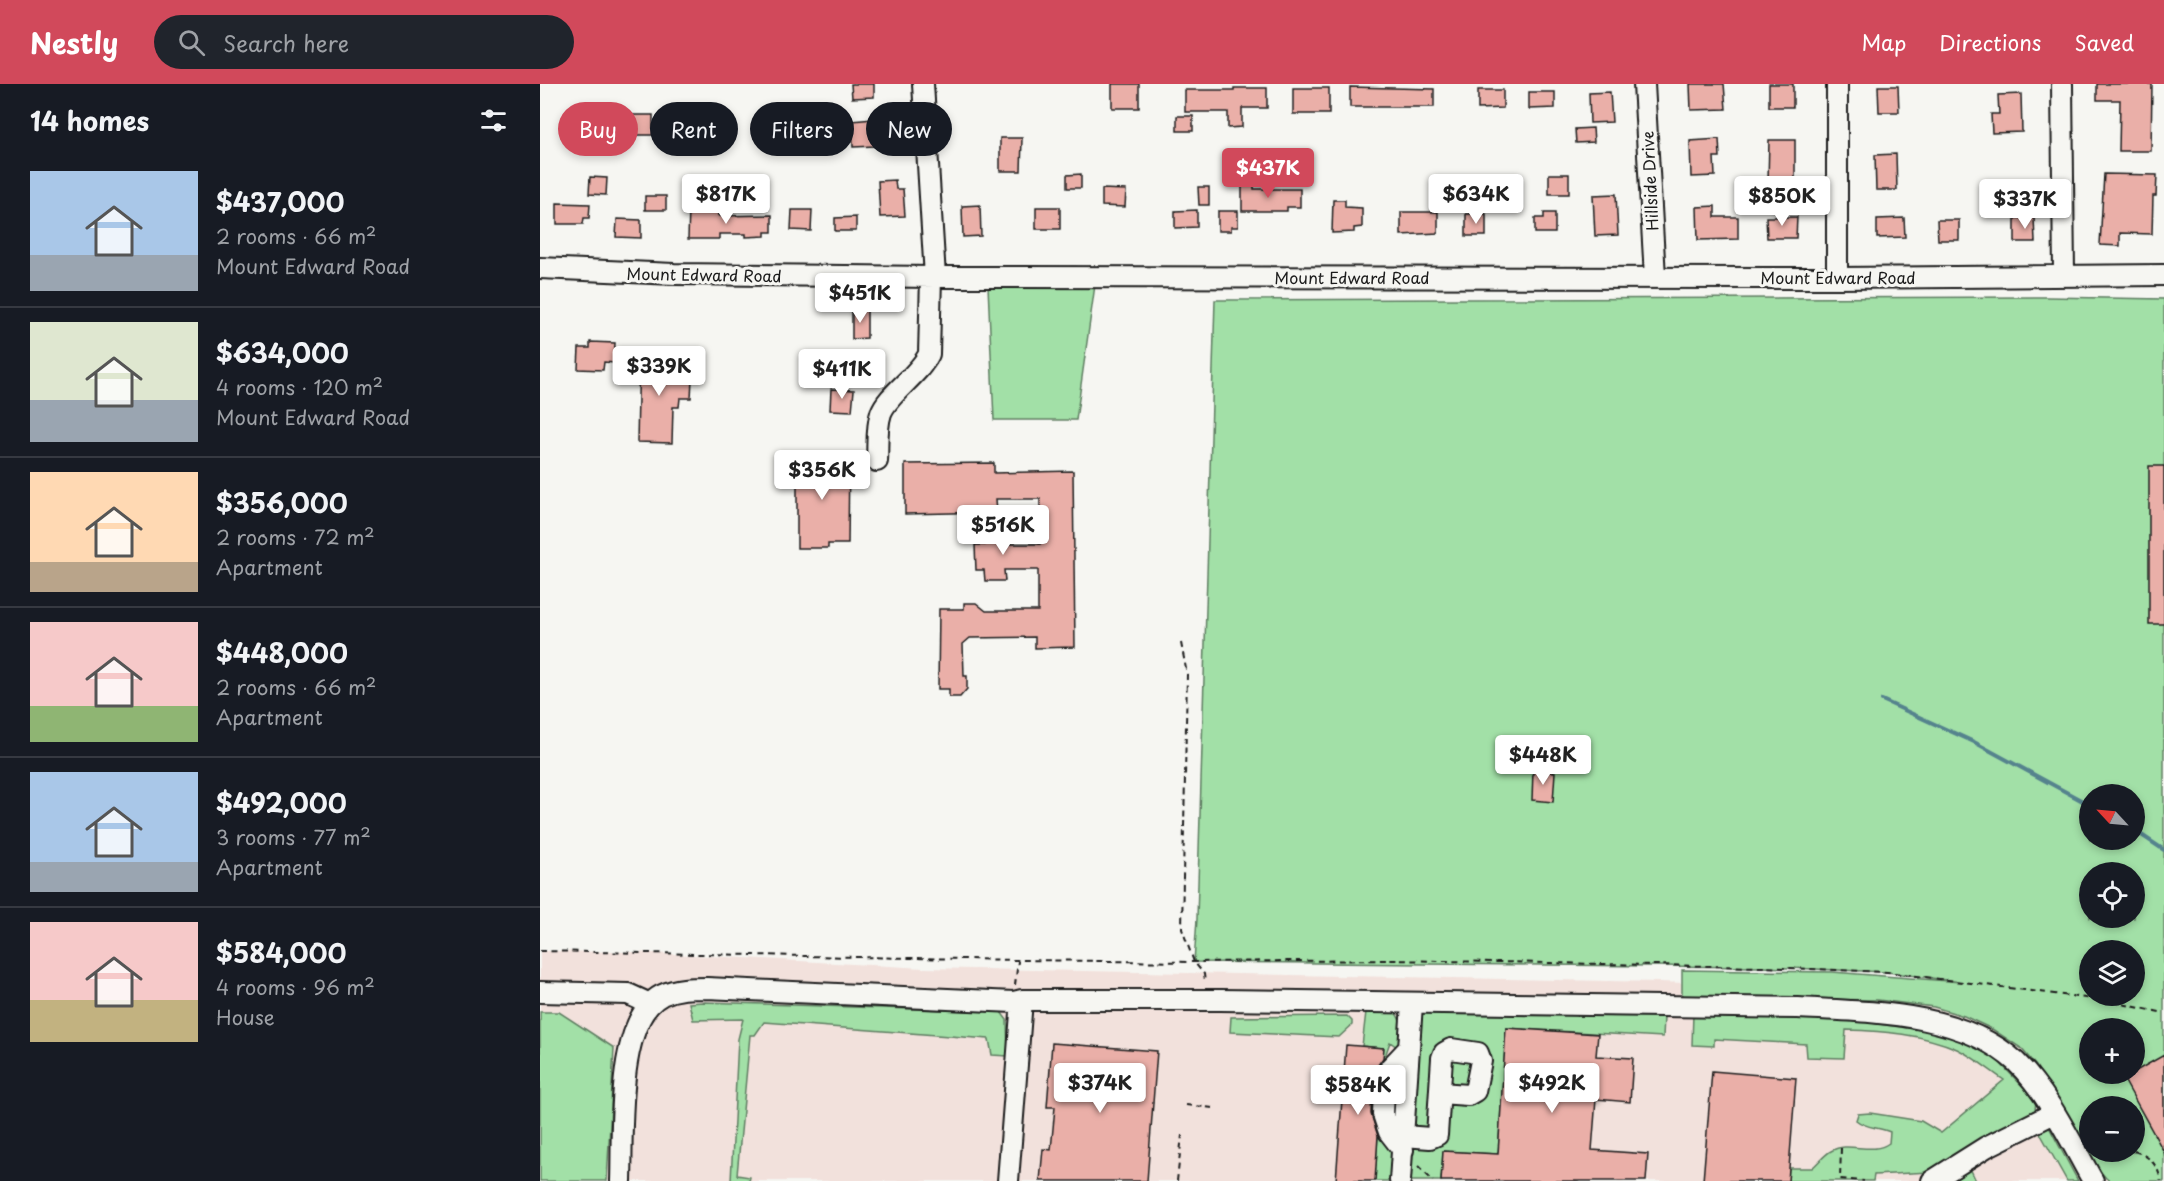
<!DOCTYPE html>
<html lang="en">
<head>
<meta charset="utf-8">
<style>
  body { margin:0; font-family:"Playpen Sans",sans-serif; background:#20242c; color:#f1f3f6; height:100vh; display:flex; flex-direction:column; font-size:22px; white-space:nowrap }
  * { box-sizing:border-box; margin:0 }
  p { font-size:20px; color:#9ea1a6 }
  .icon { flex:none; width:33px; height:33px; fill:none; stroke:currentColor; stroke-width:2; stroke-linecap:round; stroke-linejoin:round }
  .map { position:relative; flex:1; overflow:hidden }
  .details { display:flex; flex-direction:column; background:#171b24; width:540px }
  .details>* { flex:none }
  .hud { position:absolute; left:18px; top:18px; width:570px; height:54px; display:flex; gap:12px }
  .needle { width:39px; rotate:296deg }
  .fabs { position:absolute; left:1539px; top:700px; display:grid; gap:12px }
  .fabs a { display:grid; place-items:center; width:66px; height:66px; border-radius:50%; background:#171b24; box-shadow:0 3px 9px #0003; font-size:30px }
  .price { position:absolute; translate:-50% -51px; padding:0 14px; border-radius:6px; background:#fff; color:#222; font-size:20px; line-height:39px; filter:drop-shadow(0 2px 3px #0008) }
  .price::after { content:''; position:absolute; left:50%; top:36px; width:18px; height:14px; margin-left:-9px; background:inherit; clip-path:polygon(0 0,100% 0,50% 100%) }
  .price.current { background:#d1495b; color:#fff }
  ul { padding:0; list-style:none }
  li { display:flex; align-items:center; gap:18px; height:150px; padding:0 30px }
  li+li { border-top:2px solid #363941 }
  li span { display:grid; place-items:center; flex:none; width:168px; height:120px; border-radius:0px; color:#555 }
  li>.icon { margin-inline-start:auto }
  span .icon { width:72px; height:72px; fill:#fffc; stroke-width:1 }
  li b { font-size:26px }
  h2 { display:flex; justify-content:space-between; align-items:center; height:72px; padding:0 30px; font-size:26px }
  .chip { padding:0 21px; border-radius:27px; background:#171b24; box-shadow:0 3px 9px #0003; font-size:21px; line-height:54px }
  .chip.current { background:#d1495b; color:#fff }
  header { display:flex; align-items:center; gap:36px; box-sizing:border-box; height:84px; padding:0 30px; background:#d1495b; color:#fff }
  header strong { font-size:28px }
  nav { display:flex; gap:33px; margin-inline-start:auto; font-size:21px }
  .search { width:420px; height:54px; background:#20242c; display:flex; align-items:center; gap:15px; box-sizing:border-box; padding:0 21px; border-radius:33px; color:#9ea1a6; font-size:22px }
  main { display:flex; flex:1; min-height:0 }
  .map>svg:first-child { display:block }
  .built { fill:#f2e1dc; fill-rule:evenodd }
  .green { fill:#a2e0a7; stroke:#5f7e62; stroke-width:1.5; fill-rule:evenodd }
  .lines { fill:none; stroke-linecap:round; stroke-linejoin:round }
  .stream { stroke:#54838d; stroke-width:4 }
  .building { fill:#eaafa8; stroke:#1c1c1c; stroke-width:1.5 }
  .minor-casing { stroke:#1c1c1c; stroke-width:24 }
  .path { stroke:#1c1c1c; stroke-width:2; stroke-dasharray:6 4.5; stroke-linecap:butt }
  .minor { stroke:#f6f6f2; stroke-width:20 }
  .labels { text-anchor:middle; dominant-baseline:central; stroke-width:6; stroke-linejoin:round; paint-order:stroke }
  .street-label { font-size:16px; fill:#1c1c1c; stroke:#f6f6f2 }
</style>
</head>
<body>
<header>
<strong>Nestly</strong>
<div class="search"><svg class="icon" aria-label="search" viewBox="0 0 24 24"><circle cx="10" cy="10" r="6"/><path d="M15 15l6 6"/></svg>Search here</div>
<nav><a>Map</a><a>Directions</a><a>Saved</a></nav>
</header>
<main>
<section class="details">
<h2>14 homes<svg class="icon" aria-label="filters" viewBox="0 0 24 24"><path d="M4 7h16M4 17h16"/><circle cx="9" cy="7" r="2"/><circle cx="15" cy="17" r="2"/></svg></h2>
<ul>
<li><span style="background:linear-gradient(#a9c7e8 70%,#9aa5b1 0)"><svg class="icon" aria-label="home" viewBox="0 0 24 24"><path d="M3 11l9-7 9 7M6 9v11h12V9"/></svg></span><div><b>$437,000</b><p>2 rooms · 66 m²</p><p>Mount Edward Road</p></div></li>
<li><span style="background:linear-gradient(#dfe7d0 65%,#9aa5b1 0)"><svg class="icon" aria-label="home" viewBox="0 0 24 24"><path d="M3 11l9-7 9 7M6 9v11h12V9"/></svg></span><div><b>$634,000</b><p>4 rooms · 120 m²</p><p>Mount Edward Road</p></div></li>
<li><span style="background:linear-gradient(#ffd9b3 75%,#b9a48a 0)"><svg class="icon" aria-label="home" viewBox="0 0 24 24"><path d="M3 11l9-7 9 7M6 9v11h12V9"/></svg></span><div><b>$356,000</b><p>2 rooms · 72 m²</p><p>Apartment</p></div></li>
<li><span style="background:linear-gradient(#f6c9c9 70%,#8fb573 0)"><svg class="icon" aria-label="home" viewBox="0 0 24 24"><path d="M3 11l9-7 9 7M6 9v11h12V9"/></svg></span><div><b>$448,000</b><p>2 rooms · 66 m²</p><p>Apartment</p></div></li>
<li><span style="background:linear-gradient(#a9c7e8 75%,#9aa5b1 0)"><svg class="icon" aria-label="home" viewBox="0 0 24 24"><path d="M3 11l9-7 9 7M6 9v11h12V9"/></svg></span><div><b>$492,000</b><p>3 rooms · 77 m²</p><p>Apartment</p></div></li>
<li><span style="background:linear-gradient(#f6c9c9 65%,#c2b280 0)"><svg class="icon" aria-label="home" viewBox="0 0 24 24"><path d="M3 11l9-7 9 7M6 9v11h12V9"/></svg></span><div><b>$584,000</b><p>4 rooms · 96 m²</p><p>House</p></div></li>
</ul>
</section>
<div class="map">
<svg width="1624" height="1097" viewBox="0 0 1624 1097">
  <rect width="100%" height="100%" fill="#f6f6f2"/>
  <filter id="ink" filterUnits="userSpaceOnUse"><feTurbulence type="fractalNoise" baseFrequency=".0167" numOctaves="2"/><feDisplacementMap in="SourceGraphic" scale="12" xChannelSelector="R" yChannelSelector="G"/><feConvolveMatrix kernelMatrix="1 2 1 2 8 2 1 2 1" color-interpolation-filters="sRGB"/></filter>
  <g filter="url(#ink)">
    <path class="built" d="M0 867 97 868 384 884 1120 898 1458 911 1606 932 1624 1097H0ZM1550 945H1594V990H1550ZM1550 1023H1594V1068H1550Z"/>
    <path class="green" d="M555 201 536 336H454L448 202Z
      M1506 213 1624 215V1097H1570L1566 1094 1554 1080 1496 982 1481 964 1452 945 1424 932 1394 923 1338 916 1142 913V886L1292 888 1421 898 1347 888 1222 883 654 878 657 835 675 216ZM1550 711H1594V756H1550ZM1550 789H1594V834H1550ZM1550 867H1594V912H1550ZM1550 945H1594V990H1550ZM1550 1023H1594V1068H1550Z
      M163 918 461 928 467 936 468 972 452 971 449 955 224 938 215 951H210L197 1091 210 1093 209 1097H191L198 955 203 935 153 936 149 919Z
      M880 926 1124 932 1123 953 966 944 958 1070 903 1067 901 1097H868Z
      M0 928H19L74 964 67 1097H0Z
      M826 928 856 929 866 948 857 963 850 958 843 978V964L822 962Z
      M1153 930 1302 935 1404 949 1454 973 1496 1016 1495 1026 1423 1069 1436 1097H1396L1390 1088 1334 1091 1333 1097H1248L1249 1084H1272C1278 1079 1284 1071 1291 1067 1309 1056 1331 1072 1349 1059L1350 1048C1339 1043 1325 1044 1316 1036L1318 1030 1330 1029 1381 1037 1401 1049 1464 996C1449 986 1434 973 1417 965 1382 950 1344 947 1306 946L1304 974 1267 973 1266 960 1174 955V962L1152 961Z
      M807 932 812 937V941L799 953 690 948 691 933Z
      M1509 1043 1538 1097H1527L1500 1049Z
      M838 1050 859 1073 856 1097H835Z"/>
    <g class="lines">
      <path class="stream" d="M1342 616 1434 658 1550 721
        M1594 746 1624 766"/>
    </g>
    <path class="building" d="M311 0H334V13L312 14Z
      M572 0H599V24H572Z
      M1150 0H1184L1186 25 1151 26Z
      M1229 0H1253V23H1229Z
      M1557 0H1612L1611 67H1579L1580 16H1557Z
      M1338 2H1358L1359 28H1339Z
      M810 3 894 5V23H810Z
      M694 4H727V24H702V43L688 44V28H645V6H694Z
      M753 4H789V30H753Z
      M938 6H963V24L938 25Z
      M989 8H1015V24L989 25Z
      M1070 8 1072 38 1050 39 1049 9Z
      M1481 10 1482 48 1452 49 1451 30H1459L1458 11Z
      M148 27H180V51H171L170 61H147Z
      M26 31H61V55H26Z
      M82 31H113V51H82Z
      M637 32H653V47H637Z
      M333 35 335 62 313 63 312 37Z
      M1053 44 1054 58 1036 59 1035 45Z
      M460 54H482L481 87H460Z
      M1179 55 1180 73H1174L1175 92 1151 93 1150 57Z
      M1229 56H1255V98H1228Z
      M1356 70 1357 106H1336L1335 71Z
      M541 90V104H527V91Z
      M1009 90H1029V110H1009Z
      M1564 90 1617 91 1616 112H1613L1612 150 1580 149V162L1560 161Z
      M50 93 67 94 66 111 49 110Z
      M355 96 356 105H363L365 132 340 133 338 97Z
      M702 97H714V105H760V123H747V127H702Z
      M658 103H669V121H659Z
      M562 105 586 106 585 123 562 122Z
      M1076 110 1078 151 1055 152 1053 111Z
      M105 112H126V126H105Z
      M793 116H805V123L822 124V143L814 144V148L792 149Z
      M17 119 50 120 49 134H44L43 140H17Z
      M440 121 441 152 423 153 422 122Z
      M1175 122V133H1198V155L1158 156 1157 123Z
      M496 123H520V145H496Z
      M149 126 179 127V132L232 131V148H225V152L206 153V150H179V155H148Z
      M252 126H272L271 147 251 146Z
      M657 126V143L635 144V127Z
      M678 127H698V143H691V147H678Z
      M861 128H898V149L861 151Z
      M1004 129H1015V149H995V134H1004Z
      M926 130H946V152H926Z
      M316 133V147H295V134Z
      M1226 133H1257L1256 154H1227Z
      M1364 134 1365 153 1337 154V135Z
      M1475 134H1494L1495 158H1475Z
      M77 135 101 136V154L76 153Z
      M1397 136H1419V156H1398Z
      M327 224V254L312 255V225Z
      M50 258 75 259 74 279 64 278 63 286 38 285 39 264H50Z
      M99 269 138 271 137 294 152 295 151 314H140L139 323H133L132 359 97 358Z
      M291 305 314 306 312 327 290 326Z
      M257 371 309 372 308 460H288V464H257Z
      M454 379V389L533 387 535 563 495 564V553L430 554 423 560 424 592H427V605L420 613H409V605H398L399 525H424V519H436L446 527H498V486H464L465 497H445L444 486H436L435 461H445V451H467V460H500V415H456L457 428 365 430V380Z
      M1609 382H1624V540H1609Z
      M993 687 1015 688 1013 718 992 716Z
      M966 944 1058 950 1056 972 1093 974 1090 1018 1056 1015 1052 1066 1108 1070 1106 1097H901L903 1067 958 1070Z
      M512 959 617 967 607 1097H500L503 1065 511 1066 515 1023H507Z
      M806 961 844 964 843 974 838 981 832 1005 831 1030 838 1052 835 1097H796Z
      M1624 971V1068L1583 994 1594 990V988Z
      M1172 987 1256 994 1248 1097H1163Z"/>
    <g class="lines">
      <defs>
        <path id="minor" d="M383 0 395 193
          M1104 0 1115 193
          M1522 0 1524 191
          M0 184 134 190 395 193 1297 194 1624 191
          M1297 194V0
          M337 377C338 362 336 344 341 329 348 310 378 292 389 270L391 193
          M0 908 88 910 110 920
          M864 1052 890 1054 897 1051 902 974 904 969 911 965 938 969 941 977 935 1007 928 1011 900 1009
          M863 1066 849 1048 843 1030 844 1006 850 984 868 965
          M81 1097C83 1050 75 935 122 911 137 904 151 904 167 904L474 918 482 916H680L1258 924C1328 928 1421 927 1476 978 1508 1009 1531 1058 1553 1097
          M468 1097 482 916
          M860 1097 872 920
          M1392 1097 1446 1063 1514 1029"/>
      </defs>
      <use href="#minor" class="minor-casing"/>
      <path class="path" d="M641 559 647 590 642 845 654 878 664 890 665 899
        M0 867 478 876 654 878 851 876 1222 883 1347 888 1568 917 1624 929
        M475 901 478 877
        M646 1021 673 1024
        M1301 1064 1300 1095 1324 1097
        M1594 1067C1610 1072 1618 1081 1621 1097
        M878 1082 893 1097
        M637 1097 642 1051"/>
      <use href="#minor" class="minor"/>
    </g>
  </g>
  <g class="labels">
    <g class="street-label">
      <text transform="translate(1109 97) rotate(-93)">Hillside Drive</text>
      <text transform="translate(164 190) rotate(1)">Mount Edward Road</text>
      <text x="812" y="193">Mount Edward Road</text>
      <text x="1298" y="193">Mount Edward Road</text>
    </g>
  </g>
</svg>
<div class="fabs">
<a><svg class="needle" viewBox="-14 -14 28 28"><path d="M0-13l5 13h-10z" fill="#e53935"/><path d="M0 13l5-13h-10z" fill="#9ea1a6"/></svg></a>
<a><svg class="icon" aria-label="locate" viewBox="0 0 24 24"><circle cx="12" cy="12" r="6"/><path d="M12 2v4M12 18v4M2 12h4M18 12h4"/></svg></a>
<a><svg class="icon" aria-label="layers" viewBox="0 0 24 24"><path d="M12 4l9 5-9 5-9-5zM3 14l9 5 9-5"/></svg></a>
<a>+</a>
<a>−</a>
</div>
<b class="price current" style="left:728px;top:115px">$437K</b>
<b class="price" style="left:186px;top:141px">$817K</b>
<b class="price" style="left:936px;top:141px">$634K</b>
<b class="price" style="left:1242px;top:143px">$850K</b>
<b class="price" style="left:1485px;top:146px">$337K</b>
<b class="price" style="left:320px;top:240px">$451K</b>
<b class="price" style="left:119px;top:313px">$339K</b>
<b class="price" style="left:302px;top:316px">$411K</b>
<b class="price" style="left:282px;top:417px">$356K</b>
<b class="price" style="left:463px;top:472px">$516K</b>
<b class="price" style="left:1003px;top:702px">$448K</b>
<b class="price" style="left:560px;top:1030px">$374K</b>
<b class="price" style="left:1012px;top:1030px">$492K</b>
<b class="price" style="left:818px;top:1032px">$584K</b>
<div class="hud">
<a class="chip current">Buy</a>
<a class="chip">Rent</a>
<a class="chip">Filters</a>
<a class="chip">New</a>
</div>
</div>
</main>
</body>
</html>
